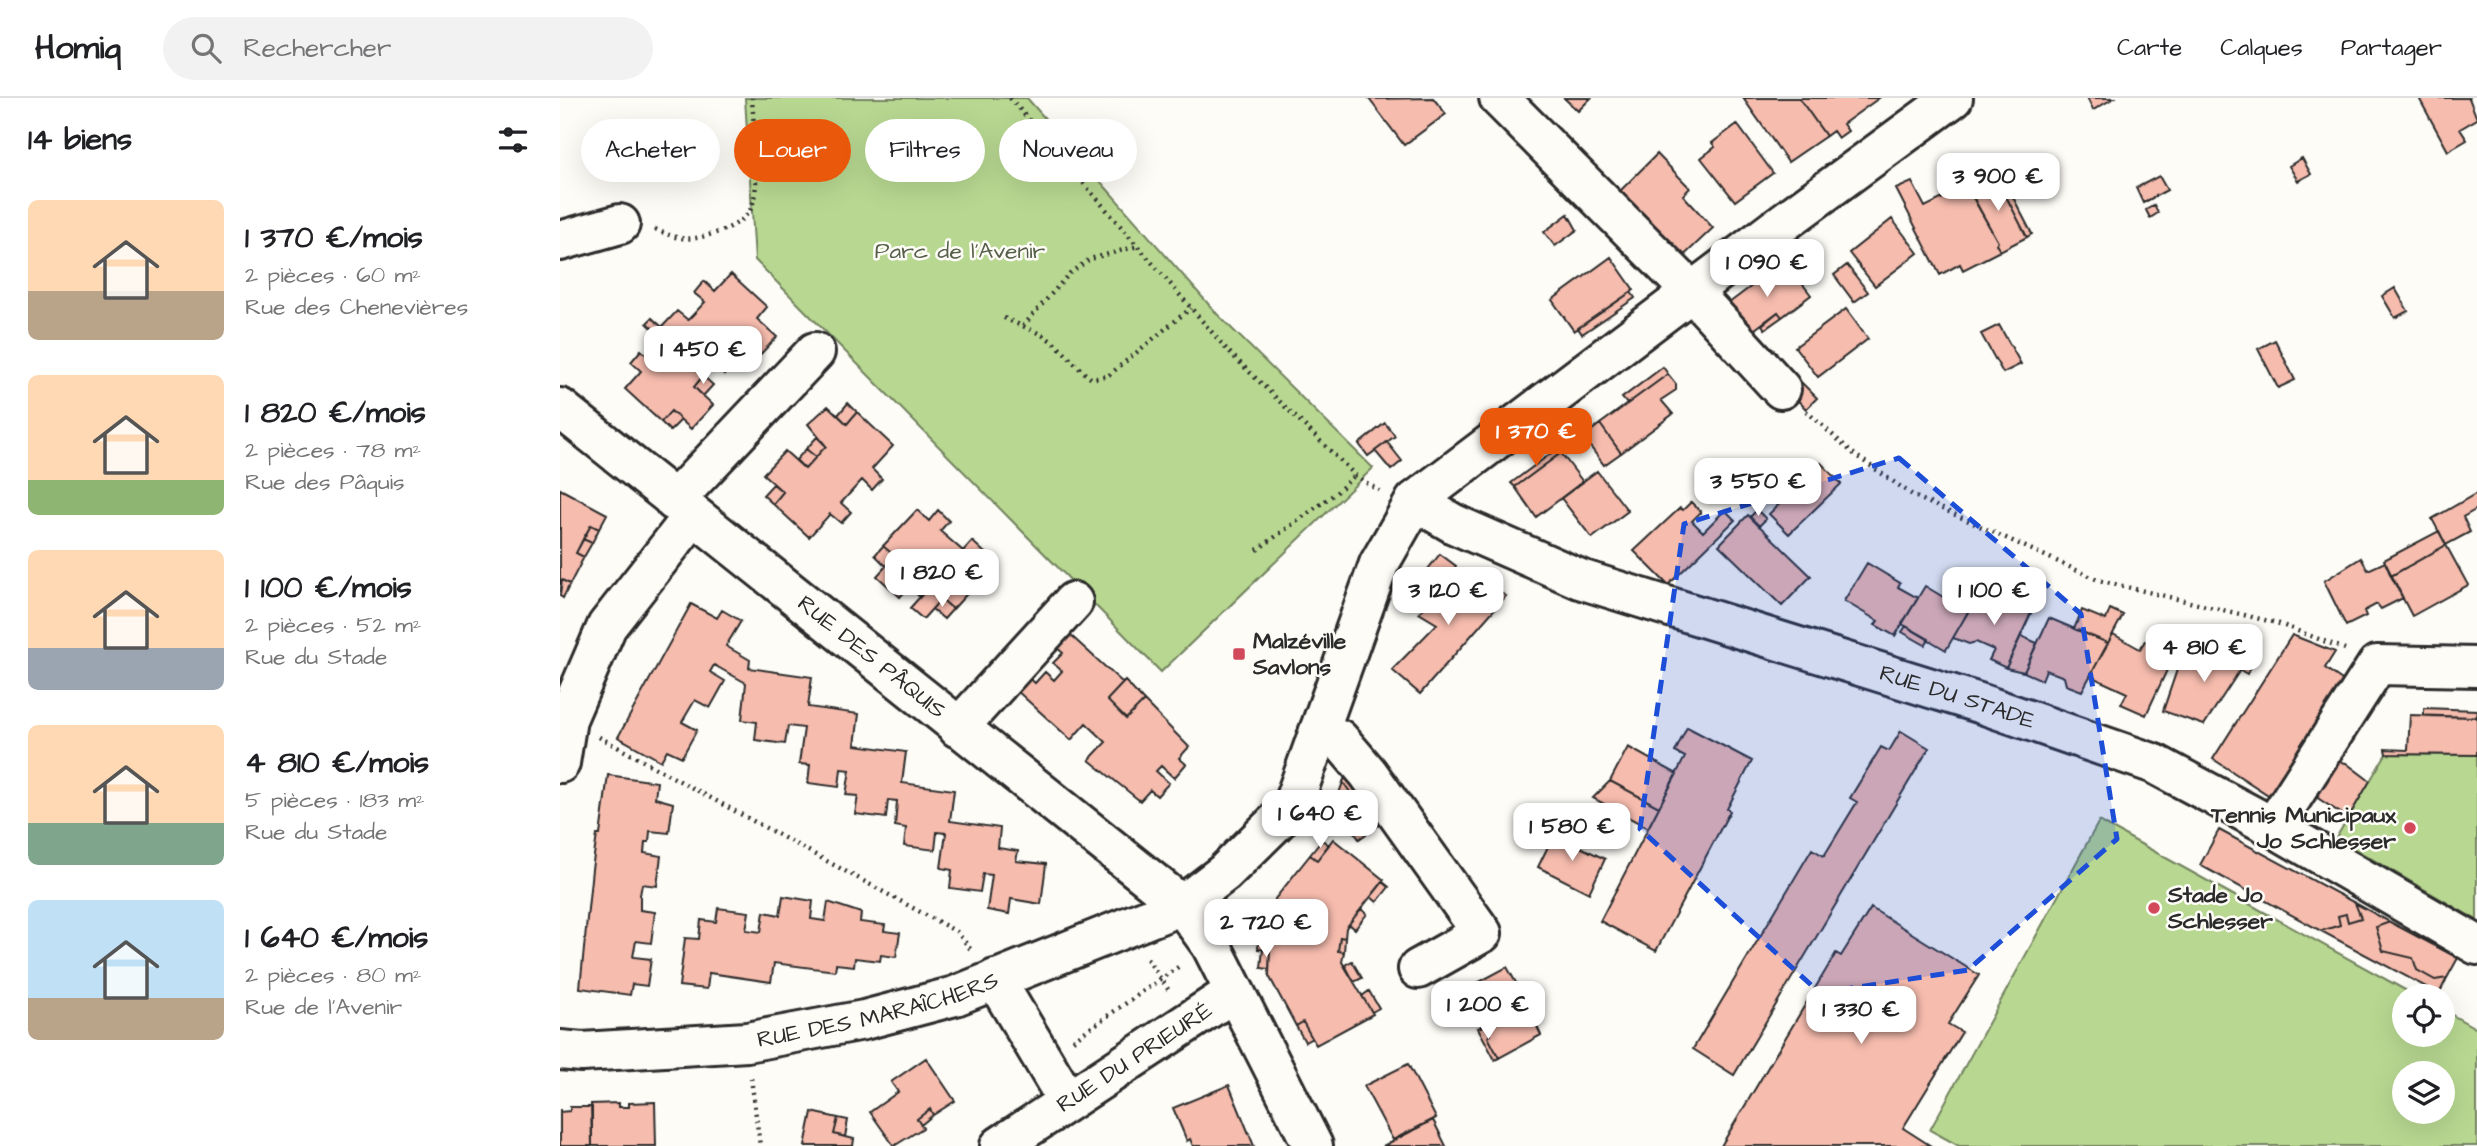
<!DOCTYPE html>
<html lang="fr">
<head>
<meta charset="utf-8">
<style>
  body { margin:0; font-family:"Architects Daughter",sans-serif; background:#f2f2f2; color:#202124; height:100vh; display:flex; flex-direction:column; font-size:26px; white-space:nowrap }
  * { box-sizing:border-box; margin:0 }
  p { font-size:23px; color:#757577 }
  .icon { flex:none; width:38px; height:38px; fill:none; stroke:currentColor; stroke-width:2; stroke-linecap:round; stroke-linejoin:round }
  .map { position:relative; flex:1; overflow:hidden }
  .panel { display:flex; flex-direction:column; background:#fff; width:560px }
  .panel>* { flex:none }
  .top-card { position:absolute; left:21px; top:21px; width:665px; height:63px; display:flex; gap:14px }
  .fabs { position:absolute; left:1832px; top:886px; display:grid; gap:14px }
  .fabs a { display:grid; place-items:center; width:63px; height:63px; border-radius:50%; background:#fff; box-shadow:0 7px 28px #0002; font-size:35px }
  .price { position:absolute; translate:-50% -60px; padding:0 16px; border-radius:14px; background:#fff; color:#222; font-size:23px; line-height:46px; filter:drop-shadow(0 2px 4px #0008) }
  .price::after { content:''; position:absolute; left:50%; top:42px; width:21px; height:16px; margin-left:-10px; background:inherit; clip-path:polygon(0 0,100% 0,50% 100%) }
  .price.current { background:#ea580c; color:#fff }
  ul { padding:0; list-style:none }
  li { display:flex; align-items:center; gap:21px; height:175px; padding:0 28px }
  li span { display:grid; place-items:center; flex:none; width:196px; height:140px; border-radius:10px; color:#555 }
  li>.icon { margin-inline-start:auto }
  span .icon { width:84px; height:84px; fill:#fffc; stroke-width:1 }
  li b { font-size:30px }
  h2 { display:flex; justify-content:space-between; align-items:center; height:84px; padding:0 28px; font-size:30px }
  .tag { padding:0 24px; border-radius:32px; background:#fff; box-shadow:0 7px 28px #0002; font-size:24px; line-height:63px }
  .tag.current { background:#ea580c; color:#fff }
  header { display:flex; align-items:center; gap:42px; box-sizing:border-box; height:98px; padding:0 35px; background:#fff; border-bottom:2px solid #e0e0e0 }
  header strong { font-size:33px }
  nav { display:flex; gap:38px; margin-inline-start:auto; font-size:24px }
  .search { width:490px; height:63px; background:#f2f2f2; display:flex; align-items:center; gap:18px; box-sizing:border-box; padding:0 24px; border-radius:38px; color:#757577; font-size:26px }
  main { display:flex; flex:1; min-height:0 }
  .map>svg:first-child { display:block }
  .green { fill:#b8d891; stroke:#72825e; stroke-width:2; fill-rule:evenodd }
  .building { fill:#f6bcae; stroke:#2b2b2b; stroke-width:2 }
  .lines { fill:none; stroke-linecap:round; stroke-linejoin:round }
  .minor-casing { stroke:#2b2b2b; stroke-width:44 }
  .path { stroke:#2b2b2b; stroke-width:4.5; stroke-dasharray:2 5; stroke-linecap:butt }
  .minor { stroke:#fdfcf7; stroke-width:38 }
  .marked { fill:#1d4ed8; fill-opacity:0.2; stroke:#1d4ed8; stroke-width:5; stroke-dasharray:14 9; stroke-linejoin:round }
  .poi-dot { fill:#d1495b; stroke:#fdfcf7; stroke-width:2.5 }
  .labels { text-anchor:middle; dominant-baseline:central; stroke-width:5; stroke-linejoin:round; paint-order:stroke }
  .park-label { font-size:23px; fill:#555f4a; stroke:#fdfcf7 }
  .poi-label { font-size:23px; font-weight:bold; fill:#2b2b2b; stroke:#fdfcf7; text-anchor:start }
  .street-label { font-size:23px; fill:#2b2b2b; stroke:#fdfcf7 }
</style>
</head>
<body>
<header>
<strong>Homiq</strong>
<div class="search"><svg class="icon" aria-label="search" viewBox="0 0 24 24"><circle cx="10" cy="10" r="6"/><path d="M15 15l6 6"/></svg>Rechercher</div>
<nav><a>Carte</a><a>Calques</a><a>Partager</a></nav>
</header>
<main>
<section class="panel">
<h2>14 biens<svg class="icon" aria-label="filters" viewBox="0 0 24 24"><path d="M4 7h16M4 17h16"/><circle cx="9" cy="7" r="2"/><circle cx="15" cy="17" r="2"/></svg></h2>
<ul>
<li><span style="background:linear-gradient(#ffd9b3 65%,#b9a48a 0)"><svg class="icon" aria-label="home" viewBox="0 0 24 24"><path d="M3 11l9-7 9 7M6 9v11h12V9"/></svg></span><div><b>1 370 €/mois</b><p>2 pièces · 60 m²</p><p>Rue des Chenevières</p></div></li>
<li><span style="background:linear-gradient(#ffd9b3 75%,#8fb573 0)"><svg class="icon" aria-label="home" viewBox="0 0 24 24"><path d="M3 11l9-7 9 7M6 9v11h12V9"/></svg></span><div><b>1 820 €/mois</b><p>2 pièces · 78 m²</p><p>Rue des Pâquis</p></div></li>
<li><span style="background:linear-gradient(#ffd9b3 70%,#9aa5b1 0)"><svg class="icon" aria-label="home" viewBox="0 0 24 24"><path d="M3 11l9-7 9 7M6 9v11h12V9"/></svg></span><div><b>1 100 €/mois</b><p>2 pièces · 52 m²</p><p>Rue du Stade</p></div></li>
<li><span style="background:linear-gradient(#ffd9b3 70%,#7fa58c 0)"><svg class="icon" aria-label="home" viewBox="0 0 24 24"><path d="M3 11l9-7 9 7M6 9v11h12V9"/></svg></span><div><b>4 810 €/mois</b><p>5 pièces · 183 m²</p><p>Rue du Stade</p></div></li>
<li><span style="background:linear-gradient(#bfe0f5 70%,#b9a48a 0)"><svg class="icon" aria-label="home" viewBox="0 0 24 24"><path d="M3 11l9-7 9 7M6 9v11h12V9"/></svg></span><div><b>1 640 €/mois</b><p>2 pièces · 80 m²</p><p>Rue de l'Avenir</p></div></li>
</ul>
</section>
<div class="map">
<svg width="1917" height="1048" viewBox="0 0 1917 1048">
  <rect width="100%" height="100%" fill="#fdfcf7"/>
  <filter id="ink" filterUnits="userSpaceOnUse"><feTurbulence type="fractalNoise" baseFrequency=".0143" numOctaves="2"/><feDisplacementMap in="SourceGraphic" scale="14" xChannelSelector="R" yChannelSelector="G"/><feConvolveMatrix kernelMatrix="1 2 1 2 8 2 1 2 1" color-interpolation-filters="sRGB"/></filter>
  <g filter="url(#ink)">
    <path class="green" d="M185 0H467L658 217 813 370 601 574 195 162Z
      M1826 656 1917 657V822L1776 740Z
      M1539 723 1856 898H1844V936H1883V912L1917 931V1048H1399L1370 1032ZM1844 975H1883V1013H1844Z"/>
    <path class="building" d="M873 0 886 16 844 47 809 1Z
      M1004 0H1031L1018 13Z
      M1183 0H1239L1266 38 1228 64Z
      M1239 0H1319L1283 26 1288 33 1278 40 1273 33 1266 38Z
      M1527 0H1554L1533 12Z
      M1862 0H1909L1917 21 1900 31 1907 42 1888 53 1860 2Z
      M1177 26 1213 75 1175 103 1141 60 1155 49 1152 45Z
      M1097 56 1130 90 1123 97 1153 130 1114 167 1051 102Z
      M1742 60 1751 76 1738 83 1729 68Z
      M1440 74 1472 136 1467 139 1435 77Z
      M1435 77 1467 139 1440 153 1436 146 1438 144 1408 91Z
      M1599 78 1607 92 1583 105 1576 90Z
      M1352 84 1365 109 1407 88 1438 144 1436 146 1440 153 1403 172 1400 166 1380 177 1336 91Z
      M1594 107 1598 115 1590 120 1586 112Z
      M1008 116 1017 132 995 148 984 134Z
      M1332 121 1358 155 1315 188 1289 155Z
      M1051 159 1074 192 1014 233 992 202Z
      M1225 163 1251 197 1222 219 1218 214 1187 237 1161 211Z
      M1287 167 1308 194 1294 204 1274 177Z
      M171 176 207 209 197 221 217 239 195 262 176 246 165 257 175 265 164 277 145 258 134 270 143 278 134 289 153 307 131 331 111 313 101 324 65 291 81 273 71 264 81 252 91 261 107 245 87 225 92 220 102 229 117 213 128 222 145 204 134 195 144 183 155 193Z
      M1835 190 1848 213 1835 220 1822 198Z
      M1071 194 1075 200 1022 236 1018 230Z
      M1286 211 1308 241 1258 279 1235 249Z
      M1218 214 1222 219 1205 231 1202 227Z
      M1439 227 1461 266 1443 275 1421 236Z
      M1715 242 1735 282 1718 290 1698 251Z
      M145 258 154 267 143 278 134 270Z
      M1103 269 1108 276 1067 306 1062 300Z
      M1108 276 1116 286V292L1101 302 1113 316 1061 355 1040 326Z
      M143 278 153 287 143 298 134 289Z
      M1239 282 1257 300 1246 311 1228 292Z
      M288 305 297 314 287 326 278 317Z
      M268 308 287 326 297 314 333 348 312 371 322 381 312 392 302 382 281 405 291 414 281 425 270 416 249 439 213 406 223 394 203 376 225 353 245 371 266 348 248 326Z
      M111 313 121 322 110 333 101 324Z
      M825 325 835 338 808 358 799 346Z
      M1040 326 1061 355 1044 367 1023 339Z
      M257 339 266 348 256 359 246 351Z
      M827 344 842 363 831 372 815 353Z
      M246 351 256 359 245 371 236 362Z
      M997 351 1001 355 955 389 951 385Z
      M1001 355 1023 384 976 419 955 389Z
      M1261 365 1281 386 1229 436 1209 416Z
      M1037 373 1068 413 1032 440 1001 400Z
      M213 386 223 394 213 406 203 397Z
      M0 391 47 416 39 431 31 427 16 455 24 459 10 486 2 482 0 485Z
      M1917 395V411L1903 419 1910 434 1886 447 1872 421Z
      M1131 404 1141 414 1132 423 1143 434 1165 412 1175 422 1108 487 1074 453 1120 410 1123 412Z
      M357 412 369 423 378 412 389 423 380 433 403 453 412 443 425 455 415 466 426 475 393 511 381 501 363 521 350 510 369 489 358 479 340 499 317 478 335 458 323 448Z
      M1197 412 1206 421 1199 428 1190 419Z
      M1188 417 1251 478 1222 508 1159 447Z
      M31 427 39 431 32 445 23 441Z
      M1879 433 1886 447 1831 478 1824 462Z
      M23 441 32 445 24 459 16 455Z
      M1886 447 1908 487 1852 518 1831 478Z
      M323 448 335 458 326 468 315 457Z
      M880 456 896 468 884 484 868 471Z
      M1801 460 1808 472 1825 464 1843 500 1821 511 1817 506 1804 513 1806 518 1786 528 1764 483Z
      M1307 465 1340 485 1338 489 1358 500 1335 538 1315 527 1318 523 1284 503Z
      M899 471 946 498 860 596 832 572 877 526 859 515Z
      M358 479 369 489 360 499 349 489Z
      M2 482 10 486 3 500 0 498Z
      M1365 488 1408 514 1386 552 1342 526Z
      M1420 493 1471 515 1446 570 1429 562 1434 552 1416 544 1409 546 1393 540Z
      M381 501 393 511 384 521 372 511Z
      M131 506 157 520 162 512 181 523 166 548 190 562 189 570 252 579 248 609 299 616 295 647 346 654 342 685 394 692 390 723 440 730 438 750 458 753 456 763 486 766 481 806 451 801 449 816 427 812 432 777 423 776 420 794 390 790 392 772 381 770 386 735 377 734 375 752 344 748 346 730 335 728 337 703 328 702 326 720 295 716 298 698 286 697 290 672 281 671 279 689 248 685 250 667 239 666 244 630 228 628 225 646 195 642 197 624 182 622 186 585 154 567 150 574 165 583 150 610 135 602 122 624 137 632 122 659 107 652 101 663 58 639Z
      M1550 511 1563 517 1548 545 1514 531 1522 512 1546 522Z
      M1489 520 1548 545 1522 593 1506 587 1504 579 1486 572 1482 582 1464 574Z
      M1346 528 1369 541 1365 547 1342 534Z
      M508 535 563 585 547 602 566 621 584 603 629 649 619 660 626 666 614 680 601 668 596 673 609 685 597 698 590 692 580 703 529 662 546 644 526 625 511 642 456 592 468 579 475 585 485 574 494 582 502 573 493 565 503 555 496 549Z
      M1553 536 1580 551 1585 543 1604 553 1597 567 1607 572 1586 617 1561 606 1567 595 1530 578Z
      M1732 537 1775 554 1765 570 1792 589 1716 702 1653 661Z
      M1461 538 1477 545 1464 574 1446 570Z
      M1669 545 1689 558 1691 569 1687 576 1680 572 1644 627 1603 613 1623 554 1654 565Z
      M1604 553 1614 558 1607 572 1597 567Z
      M565 583 584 603 566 621 547 602Z
      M1864 610 1917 612 1916 619 1864 618Z
      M1917 612V657L1826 656 1825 651 1848 652 1850 617 1916 619Z
      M1127 629 1192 663 1167 711 1170 713 1096 853 1040 823 1125 659 1115 654Z
      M1341 633 1369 650 1174 977 1133 951 1252 751 1264 758 1297 704 1290 700 1321 649 1329 653Z
      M1068 649 1117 676 1099 709 1050 683Z
      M1768 661 1786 665 1810 683 1788 720 1747 693Z
      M48 677 97 684 95 700 113 705 109 735 90 733 89 744H85L84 755 101 758 97 788 82 786 80 797V812L95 814 91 845 76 843 73 859 91 861 87 888 72 886 70 897 20 890 32 771 37 737H40Z
      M786 677 820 726 799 741 795 735 811 724 783 684Z
      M1050 683 1099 709 1088 730 1033 700Z
      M783 684 811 724 795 735 775 707Z
      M1659 732 1795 805 1801 820 1788 824 1786 816 1778 818 1780 827 1761 833 1640 767Z
      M994 736 1045 761 1029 795 978 769Z
      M773 741 824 782 786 830 785 840 780 839 778 853 784 854 782 864 813 916 756 947 743 924 736 928 709 878 710 852 698 851 700 826 713 827 715 801 750 757 757 762Z
      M762 742 769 747 757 762 750 757Z
      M823 784 829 789 817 804 811 799Z
      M223 798 253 803 251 821 265 823 268 804 301 815 300 824 325 827 324 833 340 835 336 859 321 857 320 863 295 860 294 868 276 866 275 873 214 865 211 884 149 875 147 891 119 888 125 840 139 841 141 822 156 824 158 810 189 814 186 832 201 834 204 814 220 817Z
      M1795 805 1830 824 1816 829 1823 853 1853 860 1857 872 1875 882 1887 880 1879 896 1761 833 1780 827 1778 818 1786 816 1788 824 1801 820Z
      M707 807 715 808 713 827H705Z
      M1311 810 1419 877 1388 926 1402 934 1343 1030 1371 1048H1161L1276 855 1281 858Z
      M801 811 807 816 795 831 789 826Z
      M1830 824 1898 860 1887 880 1875 882 1857 872 1853 860 1823 853 1816 829Z
      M780 839 785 840 784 854 778 853Z
      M703 851 710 852 709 871 701 870Z
      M792 863 802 880 794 884 785 867Z
      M947 869 959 890 956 891 960 898 962 897 981 937 939 960 928 939 931 937 925 927 922 929 914 913 895 923 884 903Z
      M809 893 819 910 812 914 802 898Z
      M743 924 752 940 745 944 736 928Z
      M925 927 931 937 928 939 939 960 935 962 918 930Z
      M366 960 395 1003 373 1017 370 1011 357 1021 363 1030 334 1048 310 1014 338 994 331 984Z
      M848 966 876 1020 833 1042 804 988Z
      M669 987 694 1048H633L630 1041 627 1043 613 1010Z
      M95 1004 96 1048H32L31 1006 59 1005V1009H69V1005Z
      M10 1009H32V1048H0V1011V1014L10 1013Z
      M370 1011 373 1017 361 1027 357 1021Z
      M252 1014 278 1020 274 1036 294 1041 293 1048H245Z
      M278 1020 288 1022 285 1039 274 1036Z
      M873 1022 886 1048H823Z"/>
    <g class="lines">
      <defs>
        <g id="minor">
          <path d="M939 0 1132 194 1221 291"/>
          <path d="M0 143 60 126"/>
          <path id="s1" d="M0 310 622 807 651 847 753 1048"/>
          <path d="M114 403 255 254"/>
          <path id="s2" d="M855 403 894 426 1020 481 1419 605 1595 666 1713 729 1917 847"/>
          <path d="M398 630 513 504"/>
          <path d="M759 633 779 641 808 675 922 835 858 871"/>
          <path d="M0 665 7 621 47 528 133 418"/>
          <path d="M1713 729 1817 567 1917 569"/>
          <path d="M435 881 507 1002"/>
          <path id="s3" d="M0 952 22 954 187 944 304 922 395 898 622 807 664 775 717 723 734 703 819 466 855 403 1216 130 1393 0"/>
          <path id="s4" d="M440 1048 674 894"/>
        </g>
      </defs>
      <use href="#minor" class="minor-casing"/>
      <path class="path" d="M450 0 669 254 795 377 819 393
        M95 131C116 141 128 144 152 136 164 133 181 125 189 114 203 93 193 26 192 0
        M444 220C461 228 481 234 495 246 508 257 518 271 532 281L549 277 631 210
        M463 228 510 175 530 161 578 148
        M1246 313 1295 357 1354 398 1538 482 1717 525 1785 551
        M697 452 776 395 795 377
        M39 639 397 834 412 853
        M587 861 610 894
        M513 942 621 867
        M191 980 200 1048"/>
      <use href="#minor" class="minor"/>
    </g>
  </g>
  <path class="marked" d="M1339 360 1521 516 1557 741 1408 872 1260 895 1080 731 1124 426Z"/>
  <g class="poi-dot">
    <rect x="672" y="549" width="14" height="14" rx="3.5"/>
    <circle cx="1850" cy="730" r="7"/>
    <circle cx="1594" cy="810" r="7"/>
  </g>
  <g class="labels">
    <g class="park-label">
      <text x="400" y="153">Parc de l’Avenir</text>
    </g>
    <g class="poi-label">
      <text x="693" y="543">Malzéville<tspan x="693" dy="26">Savlons</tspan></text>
      <text x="1836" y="717" text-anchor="end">Tennis Municipaux<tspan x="1836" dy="26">Jo Schlesser</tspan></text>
      <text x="1608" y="797">Stade Jo<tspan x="1608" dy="26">Schlesser</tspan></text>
    </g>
    <g class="street-label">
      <text stroke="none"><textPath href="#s1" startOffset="399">RUE DES PÂQUIS</textPath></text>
      <text stroke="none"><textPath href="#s2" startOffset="578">RUE DU STADE</textPath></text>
      <text stroke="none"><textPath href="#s3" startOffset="322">RUE DES MARAÎCHERS</textPath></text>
      <text stroke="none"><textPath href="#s4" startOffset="161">RUE DU PRIEURÉ</textPath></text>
    </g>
  </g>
</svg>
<div class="fabs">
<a><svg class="icon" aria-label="locate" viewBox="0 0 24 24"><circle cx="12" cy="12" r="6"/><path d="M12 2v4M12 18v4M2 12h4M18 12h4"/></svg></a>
<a><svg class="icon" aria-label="layers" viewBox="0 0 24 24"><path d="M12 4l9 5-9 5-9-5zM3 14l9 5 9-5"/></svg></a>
</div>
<b class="price" style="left:1438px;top:115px">3 900 €</b>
<b class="price" style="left:1207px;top:201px">1 090 €</b>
<b class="price" style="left:143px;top:288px">1 450 €</b>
<b class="price current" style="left:976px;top:370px">1 370 €</b>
<b class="price" style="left:1198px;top:420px">3 550 €</b>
<b class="price" style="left:382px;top:511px">1 820 €</b>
<b class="price" style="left:888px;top:529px">3 120 €</b>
<b class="price" style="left:1434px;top:529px">1 100 €</b>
<b class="price" style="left:1644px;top:586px">4 810 €</b>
<b class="price" style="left:760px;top:752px">1 640 €</b>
<b class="price" style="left:1012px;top:765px">1 580 €</b>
<b class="price" style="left:706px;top:861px">2 720 €</b>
<b class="price" style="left:928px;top:943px">1 200 €</b>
<b class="price" style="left:1301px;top:948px">1 330 €</b>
<div class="top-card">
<a class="tag">Acheter</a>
<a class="tag current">Louer</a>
<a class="tag">Filtres</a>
<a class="tag">Nouveau</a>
</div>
</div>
</main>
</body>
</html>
